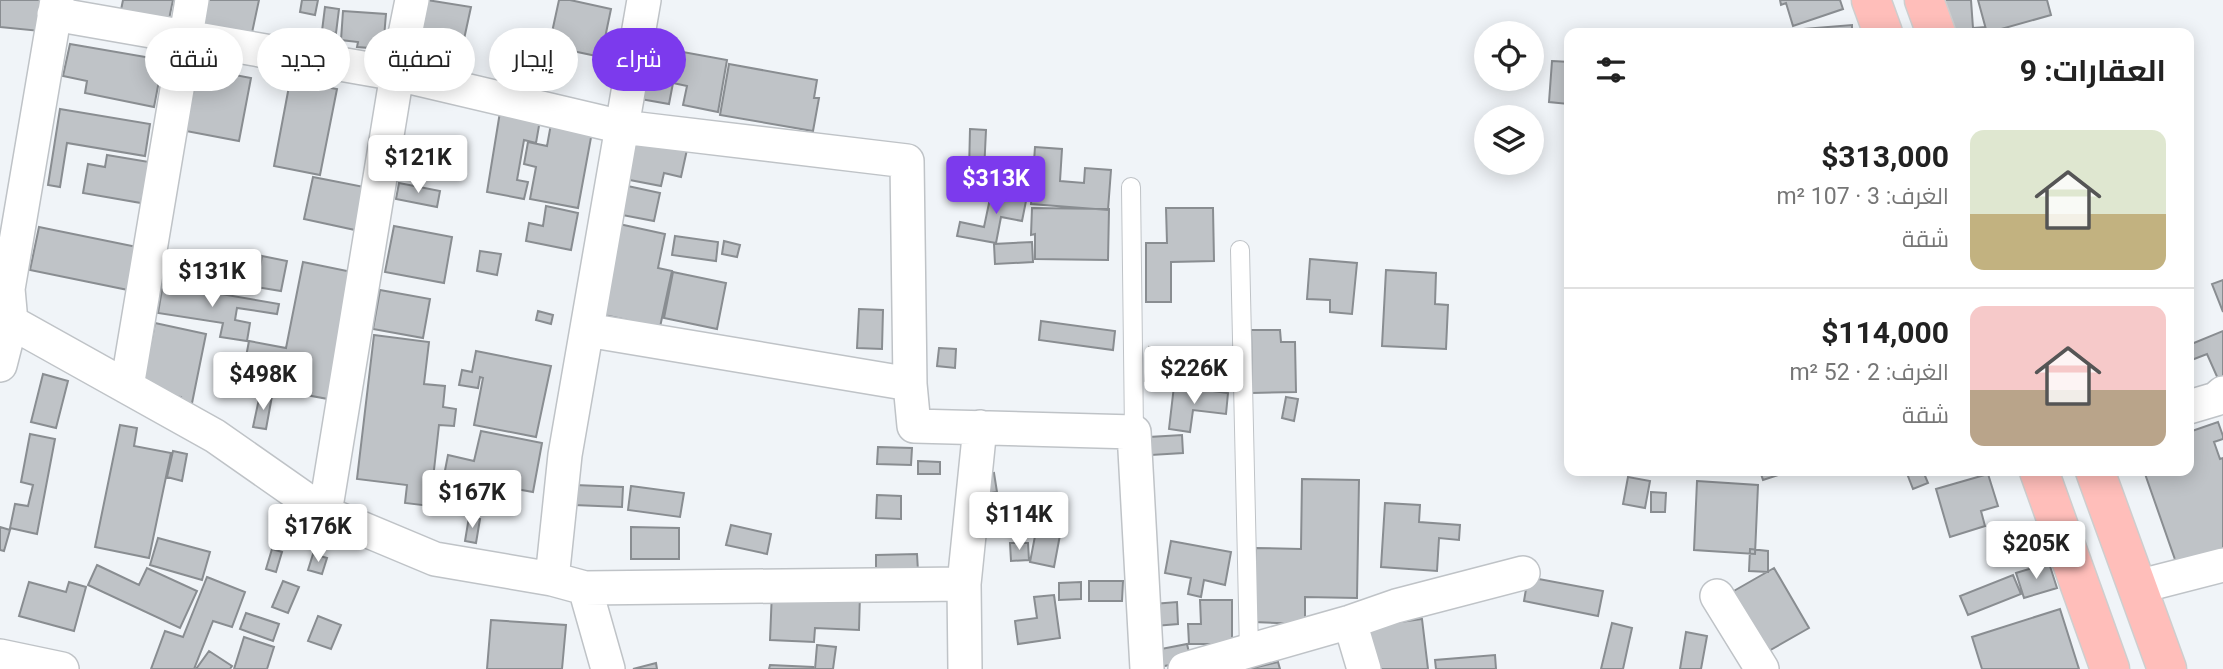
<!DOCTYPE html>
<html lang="ar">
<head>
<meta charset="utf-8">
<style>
  body { margin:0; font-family:Roboto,Cairo,sans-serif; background:#f2f2f2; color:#222; direction:rtl; height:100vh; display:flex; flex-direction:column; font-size:26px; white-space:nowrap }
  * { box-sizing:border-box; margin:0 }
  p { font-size:23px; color:#767676 }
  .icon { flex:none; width:38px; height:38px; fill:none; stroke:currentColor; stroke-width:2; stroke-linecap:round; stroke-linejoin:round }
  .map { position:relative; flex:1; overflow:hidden; direction:ltr }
  .panel { position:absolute; left:1564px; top:28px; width:630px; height:448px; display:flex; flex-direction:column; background:#fff; border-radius:14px; box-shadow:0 4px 18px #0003; direction:rtl }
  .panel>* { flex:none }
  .banner { position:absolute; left:21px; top:28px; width:665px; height:63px; direction:rtl; display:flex; gap:14px }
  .tools { position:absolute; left:1474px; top:21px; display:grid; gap:14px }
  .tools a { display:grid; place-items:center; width:70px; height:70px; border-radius:50%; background:#fff; box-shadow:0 4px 18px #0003; font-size:35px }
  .price { position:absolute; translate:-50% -60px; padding:0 16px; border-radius:7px; background:#fff; color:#222; font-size:23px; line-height:46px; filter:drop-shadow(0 2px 4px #0008) }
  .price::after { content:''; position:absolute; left:50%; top:42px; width:21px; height:16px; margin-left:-10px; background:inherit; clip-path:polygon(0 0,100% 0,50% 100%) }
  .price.active { background:#7c3aed; color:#fff }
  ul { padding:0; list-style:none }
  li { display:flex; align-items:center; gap:21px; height:175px; padding:0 28px }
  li+li { border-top:2px solid #e0e0e0 }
  li span { display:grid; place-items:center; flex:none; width:196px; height:140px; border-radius:14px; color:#555 }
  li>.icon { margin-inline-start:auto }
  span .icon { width:84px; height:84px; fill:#fffc; stroke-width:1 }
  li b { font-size:30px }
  h2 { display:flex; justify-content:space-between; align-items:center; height:84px; padding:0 28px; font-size:30px }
  .tag { padding:0 24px; border-radius:32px; background:#fff; box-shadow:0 4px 18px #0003; font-size:24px; line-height:63px }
  .tag.active { background:#7c3aed; color:#fff }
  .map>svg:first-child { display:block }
  .building { fill:#bfc3c7; stroke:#898d91; stroke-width:2 }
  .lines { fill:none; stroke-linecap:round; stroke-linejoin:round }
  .lane-casing { stroke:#bfc3c7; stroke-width:20 }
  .street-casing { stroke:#bfc3c7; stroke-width:36 }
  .primary-casing { stroke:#cecece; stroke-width:41 }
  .lane { stroke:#fff; stroke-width:18 }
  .street { stroke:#fff; stroke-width:33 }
  .primary { stroke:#ffbeba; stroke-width:38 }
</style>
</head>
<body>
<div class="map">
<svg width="2223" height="669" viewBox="0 0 2223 669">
  <rect width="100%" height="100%" fill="#f0f4f8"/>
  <path class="building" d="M0 0H43L40 31 0 27Z
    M123 0H173L168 24 120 15Z
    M208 0H259L250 42 201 32Z
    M302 0H318L315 15 300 12Z
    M427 0 471 7 461 53 430 47 425 68 413 66Z
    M559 0H570L611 9 601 57 549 46Z
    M1780 0H1840L1843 9 1793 26 1786 3 1781 5Z
    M1942 0H1971L1973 28 1985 27V33H1944Z
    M1978 0H2047L2051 15 1987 33Z
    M325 7 339 9 336 33 322 31Z
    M343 11 386 14 383 49 357 47 358 42 341 40Z
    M1852 25V33H1779V31Z
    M70 44 163 60 154 107 85 93 87 81 63 76Z
    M639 44 727 60 718 112 683 105 687 86 673 83 669 104 629 97Z
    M453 52 465 54 462 76 449 74Z
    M1552 61 1570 62 1568 104 1549 102Z
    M729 64 817 80 814 98H819L813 131 720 115Z
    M198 68 251 78 239 141 186 131Z
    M290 81 337 89 320 175 274 166Z
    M60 109 150 124 145 156 67 143 60 187 48 185Z
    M500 112 540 120 536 143 524 140 517 180 528 182 524 199 487 192Z
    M551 124 592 132 578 208 530 199 536 167 524 164 528 142 547 146Z
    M970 129 986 130 984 172H969Z
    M622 133 688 145 681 177 664 173 661 186 614 177Z
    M1035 147 1062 149 1060 181 1084 183 1085 168 1111 170 1108 210 1031 204Z
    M107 155 149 162 141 203 83 193 88 164 105 167Z
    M313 177 364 187 355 230 304 219Z
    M399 183 440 191 437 207 396 199Z
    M623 185 660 193 654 221 617 214Z
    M992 189 1027 196 1022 221 1001 217 996 243 957 236 960 222 984 227Z
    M546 206 578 213 571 250 526 241 529 223 543 226Z
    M1032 208 1109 209 1108 260 1035 259V234L1031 235Z
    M1166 208H1213L1214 261 1171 262V302H1146V243H1167Z
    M610 222 665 234 658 268 672 271 660 327 590 312Z
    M394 226 452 237 444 283 385 272Z
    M39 227 137 247 128 290 30 270Z
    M675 236 718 242 716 261 672 255Z
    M724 241 740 245 737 257 722 254Z
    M1032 242 1033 262 995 264 994 244Z
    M480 251 501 254 497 275 477 271Z
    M262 256 287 261 281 291 256 287Z
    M1310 259 1357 263 1352 314 1330 312V300L1307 299Z
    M303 262 352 272 328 399 241 383 249 341 286 348Z
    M1386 270 1436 273 1435 304 1448 305 1446 349 1382 346Z
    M673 272 726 283 717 329 664 318Z
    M2223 280V312L2212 284Z
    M163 284 279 304 277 314 237 308 235 320 250 323 247 341 220 337 223 323 158 313Z
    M380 290 430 299 423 338 373 329Z
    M859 309 883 310 882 349 857 348Z
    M538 311 553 315 551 324 536 320Z
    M1041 321 1115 331 1113 350 1039 340Z
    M155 323 206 334 190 413 179 411 181 397 142 389Z
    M1251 330H1280L1281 342H1295L1296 392 1252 393Z
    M2223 331V380L2219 381 2207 354 2189 361V345Z
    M374 335 429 342 424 384 445 386 443 407 456 409 454 426 439 425 430 506 405 503 407 485 357 479Z
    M1149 347 1164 349 1160 383 1145 381Z
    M1229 347 1230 382 1185 384 1183 349Z
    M939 348 956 349 955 368 937 366Z
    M476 351 551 366 536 437 474 425 483 378 480 377 478 388 459 385 462 370 472 372Z
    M43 374 68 381 56 428 31 422Z
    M1174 386 1228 393 1226 414 1193 410 1190 432 1169 429Z
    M260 394 272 396 266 429 253 427Z
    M1286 397 1298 399 1294 421 1282 418Z
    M2218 422 2223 436V439L2214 442 2220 459 2223 458V575L2185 588 2144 471H2189V432Z
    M120 425 137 428 134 446 171 453 149 558 95 547Z
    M481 431 542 443 533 492 484 483 480 504 440 496 448 455 474 461Z
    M30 434 55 439 37 534 10 528 15 504 28 506 33 485 21 482Z
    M1182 435 1183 453 1151 455 1149 437Z
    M878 447 912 448 911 465 877 464Z
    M173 451 187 454 182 481 167 477Z
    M918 461 940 462V474H918Z
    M1760 471H1790L1763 480Z
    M1906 471H1923L1928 483 1913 489Z
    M994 473 997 492 979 495 976 476Z
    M1988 474 1998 506 1981 511 1985 526 1950 537 1936 489Z
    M1628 477 1650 481 1645 508 1623 504Z
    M1302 479 1359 480 1357 598 1305 597V624L1254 622 1256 548 1301 549Z
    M1697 481 1758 485 1755 554 1694 550Z
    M575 485 623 487 622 507 574 505Z
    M631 486 684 493 680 517 628 510Z
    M1651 492 1666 493 1665 512H1651Z
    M1042 493 1059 495 1055 522 1039 520Z
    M877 495 901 496V519L876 518Z
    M1385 503 1420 505 1419 522 1460 525 1459 540 1439 538 1437 571 1381 567Z
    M469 517 480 519 476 543 465 541Z
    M731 525 771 534 767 554 726 545Z
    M0 527 10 530 4 551 0 550Z
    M631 527 679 528V559H631Z
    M1036 531 1060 535 1054 567 1030 562Z
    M158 538 210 552 202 580 150 565Z
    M1171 541 1231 552 1225 585 1204 580 1201 597 1188 594 1191 578 1165 573Z
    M1010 543H1028L1029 560 1011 561Z
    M272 549 282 552 276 572 266 569Z
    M1750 549 1768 551V572L1749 571Z
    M313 554 327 558 322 574 308 570Z
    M917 554 918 571 876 573V555Z
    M2049 563 2057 588 2024 598 2016 573Z
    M97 565 139 585 147 568 197 591 180 628 88 585Z
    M1774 568 1809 628 1767 652 1732 592Z
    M2013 575 2021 594 1968 615 1960 596Z
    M207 577 245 592 232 627 213 621 194 669H151L165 631 183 637Z
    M1528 577 1603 591 1598 616 1524 601Z
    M283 581 299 587 288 613 272 607Z
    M1089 581H1123L1122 601H1089Z
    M29 582 66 592 69 582 86 587 74 631 19 616Z
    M1081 582V599L1059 600V583Z
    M772 591 860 594 859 630 815 628 814 642 770 640Z
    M1054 595 1060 638 1018 644 1015 621 1037 618 1034 597Z
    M1200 600H1232V644H1189L1188 624H1201Z
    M1177 602 1178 624 1155 626 1153 604Z
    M2060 609 2079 669H1982L1972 637Z
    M246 613 279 624 273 641 240 629Z
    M318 616 341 625 331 649 308 641Z
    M1422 619 1428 669H1370L1364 627Z
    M491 620 566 625 562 669H487Z
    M1612 623 1632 628 1623 669H1601Z
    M1686 632 1707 636 1701 669H1680Z
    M244 637 274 647 267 669H234Z
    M1187 644 1191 661 1159 667 1156 650Z
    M817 645 836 647 833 669H815Z
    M209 651 232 666 230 669H196Z
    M1495 655 1496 669H1436L1435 660Z
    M1278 662 1280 669H1249Z
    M656 663 657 669H633Z
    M770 665 813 667V669H769Z"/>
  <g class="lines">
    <defs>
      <path id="lane" d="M1131 187 1134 432
        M1240 250 1249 651"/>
      <path id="street" d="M54 14 397 74 622 127 907 161 910 384 914 426 1134 432 1147 669
        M0 316 215 436 325 513 435 559 552 579 585 588 964 584
        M587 330 910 384
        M0 365 11 322 8 289 57 0
        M127 387 192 0
        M2189 407 2216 399 2223 393
        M325 513 397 74 412 0
        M552 579 565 455 644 0
        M2137 587 2223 565
        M585 588 608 669
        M1717 596 1762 669
        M1350 622 1364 669
        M0 656 62 669
        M965 669 964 584 980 427
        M1185 669 1350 622 1396 606 1523 573"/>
      <path id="primary" d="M1871 0 1883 33
        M1924 0 1936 33
        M2039 471 2110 669
        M2095 471 2167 669"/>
    </defs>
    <use href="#lane" class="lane-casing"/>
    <use href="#street" class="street-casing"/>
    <use href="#primary" class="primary-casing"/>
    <use href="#lane" class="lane"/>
    <use href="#street" class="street"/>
    <use href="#primary" class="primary"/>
  </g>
</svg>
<div class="tools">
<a><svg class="icon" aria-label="locate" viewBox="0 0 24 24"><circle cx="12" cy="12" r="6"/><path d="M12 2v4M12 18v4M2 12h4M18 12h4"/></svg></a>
<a><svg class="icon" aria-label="layers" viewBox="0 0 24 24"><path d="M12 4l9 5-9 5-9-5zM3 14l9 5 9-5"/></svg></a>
</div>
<b class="price" style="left:418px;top:195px">$121K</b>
<b class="price active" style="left:996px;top:216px">$313K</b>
<b class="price" style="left:212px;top:309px">$131K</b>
<b class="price" style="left:1194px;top:406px">$226K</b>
<b class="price" style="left:263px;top:412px">$498K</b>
<b class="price" style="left:472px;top:530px">$167K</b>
<b class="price" style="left:1019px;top:552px">$114K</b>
<b class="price" style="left:318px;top:564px">$176K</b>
<b class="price" style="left:2036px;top:581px">$205K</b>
<div class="banner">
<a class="tag active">شراء</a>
<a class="tag">إيجار</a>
<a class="tag">تصفية</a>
<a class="tag">جديد</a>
<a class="tag">شقة</a>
</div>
<section class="panel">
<h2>العقارات: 9<svg class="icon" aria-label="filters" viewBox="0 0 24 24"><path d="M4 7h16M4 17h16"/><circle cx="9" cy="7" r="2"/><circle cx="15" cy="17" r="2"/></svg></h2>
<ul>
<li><span style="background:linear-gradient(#dfe7d0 60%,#c2b280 0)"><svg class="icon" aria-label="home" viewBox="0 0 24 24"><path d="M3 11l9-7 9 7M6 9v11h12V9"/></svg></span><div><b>$313,000</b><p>الغرف: 3 · 107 m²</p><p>شقة</p></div></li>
<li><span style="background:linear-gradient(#f6c9c9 60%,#b9a48a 0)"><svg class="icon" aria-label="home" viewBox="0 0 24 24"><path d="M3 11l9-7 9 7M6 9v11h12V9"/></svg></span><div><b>$114,000</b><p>الغرف: 2 · 52 m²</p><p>شقة</p></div></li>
</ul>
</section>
</div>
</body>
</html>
